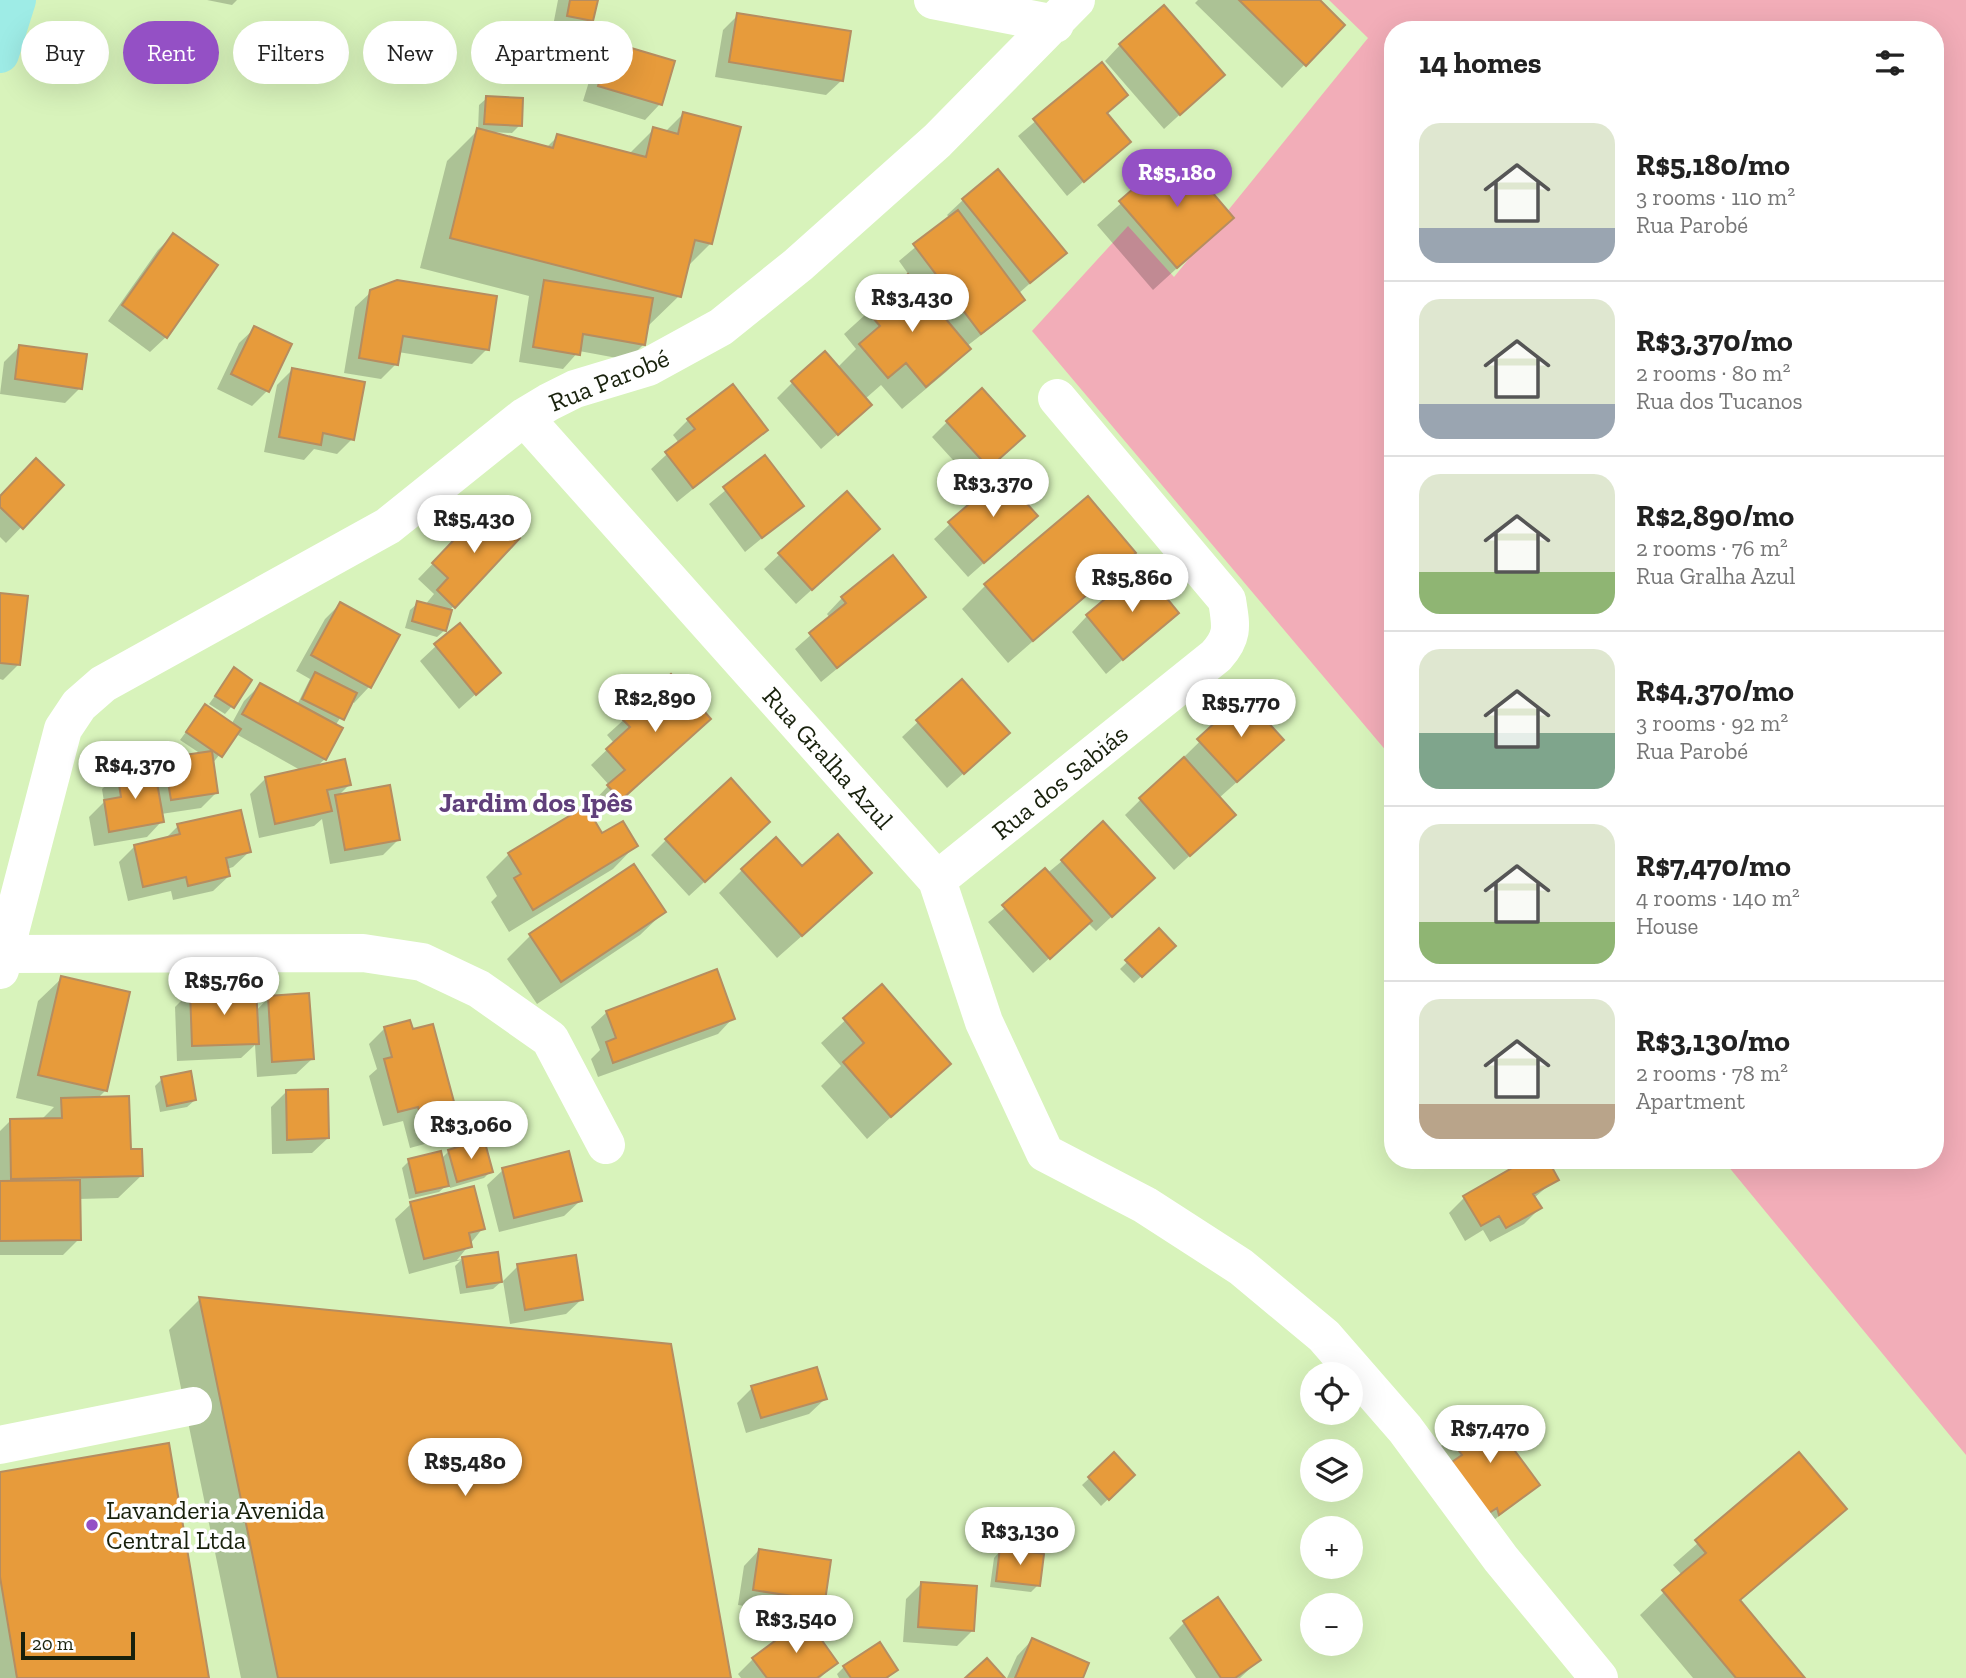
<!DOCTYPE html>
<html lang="en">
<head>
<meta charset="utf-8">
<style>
  body { margin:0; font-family:"Zilla Slab",serif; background:#f2f2f2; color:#222; height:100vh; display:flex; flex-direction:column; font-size:26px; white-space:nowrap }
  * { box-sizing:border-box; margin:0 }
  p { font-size:23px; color:#767676 }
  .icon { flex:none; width:38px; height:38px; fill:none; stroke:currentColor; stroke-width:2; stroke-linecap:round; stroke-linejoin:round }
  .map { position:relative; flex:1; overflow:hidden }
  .panel { position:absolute; left:1384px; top:21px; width:560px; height:1148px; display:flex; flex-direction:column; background:#fff; border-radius:28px; box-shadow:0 7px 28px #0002 }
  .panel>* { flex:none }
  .top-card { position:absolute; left:21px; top:21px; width:665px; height:63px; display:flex; gap:14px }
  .fabs { position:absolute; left:1300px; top:1362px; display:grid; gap:14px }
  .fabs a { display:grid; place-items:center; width:63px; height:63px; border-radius:50%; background:#fff; box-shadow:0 7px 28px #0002; font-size:35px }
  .scale { position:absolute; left:21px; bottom:18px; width:114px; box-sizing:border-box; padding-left:7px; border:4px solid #18210c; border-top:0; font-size:19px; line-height:24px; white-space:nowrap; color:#18210c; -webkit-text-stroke:5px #fff; paint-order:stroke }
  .price { position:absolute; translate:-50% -60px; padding:0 16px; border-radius:24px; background:#fff; color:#222; font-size:23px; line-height:46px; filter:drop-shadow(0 2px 4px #0008) }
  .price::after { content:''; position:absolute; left:50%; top:42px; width:21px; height:16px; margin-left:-10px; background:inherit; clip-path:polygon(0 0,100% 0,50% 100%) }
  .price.selected { background:#9450c5; color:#fff }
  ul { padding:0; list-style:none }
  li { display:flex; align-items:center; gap:21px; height:175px; padding:0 35px }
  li+li { border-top:2px solid #e0e0e0 }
  li span { display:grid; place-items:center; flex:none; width:196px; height:140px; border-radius:21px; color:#555 }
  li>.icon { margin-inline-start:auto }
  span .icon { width:84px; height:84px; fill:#fffc; stroke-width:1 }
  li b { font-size:30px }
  h2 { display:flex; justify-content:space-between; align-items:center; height:84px; padding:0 35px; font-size:30px }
  .tag { padding:0 24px; border-radius:32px; background:#fff; box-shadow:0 7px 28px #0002; font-size:24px; line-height:63px }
  .tag.selected { background:#9450c5; color:#fff }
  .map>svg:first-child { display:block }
  .green { fill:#f2adb8 }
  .shadow { fill:#0003 }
  .building { fill:#e79b3b; stroke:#b68d60; stroke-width:2 }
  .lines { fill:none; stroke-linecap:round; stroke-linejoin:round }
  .minor { stroke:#fff; stroke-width:38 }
  .major { stroke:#9eece6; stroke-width:38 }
  .poi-dot { fill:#9450c5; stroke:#fff; stroke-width:2.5 }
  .labels { text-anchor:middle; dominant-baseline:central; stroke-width:7; stroke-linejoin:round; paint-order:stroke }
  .street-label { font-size:26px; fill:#18210c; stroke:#fff }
  .poi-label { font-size:26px; fill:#18210c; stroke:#fff; text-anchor:start }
  .neighbourhood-label { font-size:28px; font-weight:bold; fill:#603f7a; stroke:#fff }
</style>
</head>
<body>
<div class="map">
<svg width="1966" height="1678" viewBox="0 0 1966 1678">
  <rect width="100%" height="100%" fill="#d8f3bb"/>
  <path class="green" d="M1329 0H1966V1455L1723 1160H1936V30H1393V759L1032 331 1128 226 1174 277 1368 38Z"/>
  <path class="shadow" d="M207 0H237L232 5Z
    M558 0H596L592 21 576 36 552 31Z
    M1198 0H1317L1305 64 1282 88 1195 3Z
    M738 15 842 80 826 95 715 77 723 30Z
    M612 43 673 62 660 104 645 120 583 101 596 59Z
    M1120 45 1223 75 1164 129 1105 61Z
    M1102 65 1126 95 1106 115 1129 142 1067 196 1018 136Z
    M487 98 520 125 512 133 490 132 546 148 558 136 629 154 654 129 665 132 683 114 710 244 686 268 679 296 647 327 644 344 628 360 579 351 563 369 519 362 529 296 420 268 447 161 478 130 479 105Z
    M1177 153 1232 218 1153 290 1097 225Z
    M998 171 1064 253 1018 294 1023 300 1007 315 967 346 969 349 946 372 902 409 881 385 865 399 854 420 821 449 777 398 793 382 837 368 856 349 844 334 909 275 899 261 950 218 947 215 963 200Z
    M173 235 166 337 150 352 108 321 158 250Z
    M371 292 487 349 472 364 398 352 396 364 381 379 344 373 355 307Z
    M255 328 267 391 252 406 217 389 239 343Z
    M20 346 80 388 65 403 0 394 4 362Z
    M293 369 352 439 337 454 314 449 304 460 264 452 277 385Z
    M688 420 766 430 677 502 651 469 679 443 673 435Z
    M947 422 1007 451 973 482 932 437Z
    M765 458 801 506 745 552 709 504Z
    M62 485 6 543 0 537V497Z
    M471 524 518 538 450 610 445 630 437 637 405 628 410 610 418 603 425 605 434 594 418 579Z
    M950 524 1020 531 968 577 934 539Z
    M862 544 796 604 764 569 780 554Z
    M1134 553 1008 663 962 609 986 585Z
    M0 595 19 664 3 680 0 679Z
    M924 597 821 682 795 649 830 618 827 614 842 598Z
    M340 604 398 636 369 687 354 703 351 701 335 726 325 759 316 767 349 785 337 797 398 840 383 855 330 864 322 819 314 826 259 838 250 794 265 779 302 771 236 734 212 764 216 793 201 808 161 814 162 821 147 837 94 846 89 817 104 802 102 789 118 774 153 771 165 760 201 754 180 740 205 706 231 725 244 701 260 685 297 705 310 679 296 671 325 619Z
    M1177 613 1106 674 1072 632 1087 616Z
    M436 646 499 673 459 709 420 661Z
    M234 670 232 706 225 714 209 704Z
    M671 677 693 735 605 814 593 802 609 785 591 765 614 743 607 735Z
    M1244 698 1266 756 1219 798 1218 830 1174 870 1125 815Z
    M918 722 992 748 947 788 902 737Z
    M178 826 249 852 233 867 227 869 229 876 213 891 173 900 171 891 128 901 119 862 135 846 164 840Z
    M602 835 636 845 613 869 509 932 491 902 497 896 486 877 509 854Z
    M753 837 689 896 651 855 666 840Z
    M1062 861 1137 893 1096 931 1088 923 1033 973 988 922Z
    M633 866 664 912 640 935 537 1004 507 959 530 936Z
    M742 870 847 896 777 958 719 893Z
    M1159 931 1173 946 1134 983 1120 969Z
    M62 978 106 1090 98 1098 142 1175 118 1198 78 1199 79 1239 63 1255H0V1131L10 1121 41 1120 54 1107 16 1098 38 1001Z
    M882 986 949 1064 867 1139 821 1086 841 1066 821 1043Z
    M191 991 256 1011 268 998 312 1059 296 1074 257 1077 255 1045 241 1058 177 1061 175 1007Z
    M607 1012 733 1018 718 1034 598 1077 591 1059 600 1050 591 1027Z
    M385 1028 458 1123 443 1139 410 1148 403 1121 383 1126 369 1076 377 1069 369 1044Z
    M162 1079 195 1100 187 1107 160 1112 155 1086Z
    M286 1092 328 1138 312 1153 272 1154 271 1107Z
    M449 1151 491 1171 484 1178 450 1188 449 1183 439 1192 409 1199 402 1168 409 1161 441 1159Z
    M503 1170 580 1201 564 1216 499 1232 487 1185Z
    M1556 1179 1534 1198 1540 1208 1524 1224 1490 1242 1483 1230 1465 1241 1449 1213 1465 1197Z
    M411 1204 483 1228 457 1260 496 1254 501 1282 493 1289 460 1294 455 1266 461 1260 409 1274 395 1219Z
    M518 1266 582 1299 566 1314 510 1324 503 1281Z
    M200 1299 729 1678H241L169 1330Z
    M752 1388 825 1399 809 1414 746 1433 737 1403Z
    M1450 1437 1537 1485 1483 1529 1434 1453Z
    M1114 1455 1133 1475 1101 1506 1082 1485Z
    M1798 1455 1844 1509 1739 1602 1803 1678H1693L1640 1615 1682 1575 1673 1565Z
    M0 1474 207 1678H0Z
    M759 1550 824 1600 808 1616 738 1605 744 1566Z
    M1001 1550 1038 1585 1031 1592 990 1587 994 1558Z
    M921 1584 972 1631 957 1646 903 1642 906 1599Z
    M1185 1622 1259 1660 1240 1678H1196L1169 1638Z
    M1032 1640 1081 1678H1007L1017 1656Z
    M753 1659 836 1663 820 1678H741L738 1674Z
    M844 1667 896 1670 888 1678H839L837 1674Z"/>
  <path class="building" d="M570 0H598L593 21 567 16Z
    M1239 0H1320L1345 25 1306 66Z
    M1164 5 1225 75 1180 115 1119 44Z
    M737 13 851 31 843 81 729 62Z
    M611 42 675 61 662 105 598 86Z
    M1102 62 1128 95 1107 113 1131 142 1084 182 1033 119Z
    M486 96 523 98 522 126 484 124Z
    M683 112 741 127 712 244 695 240 681 297 450 238 477 128 553 148 557 134 646 157 653 127 678 134Z
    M1177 151 1234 218 1177 268 1119 201Z
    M998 169 1067 253 1030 283 962 199Z
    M958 210 1025 300 981 334 913 244Z
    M173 233 218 265 167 338 122 305Z
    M908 274 971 349 926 387 906 363 888 378 859 344 880 326 866 310Z
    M397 280 497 296 489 350 403 336 398 365 359 358 370 290Z
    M544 280 653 298 645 345 583 334 580 355 533 347Z
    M254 326 292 344 269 392 231 374Z
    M19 345 87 354 82 389 15 379Z
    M825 351 872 405 838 435 791 381Z
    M292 368 365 382 354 440 323 433 321 445 279 437Z
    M733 384 768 430 693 488 665 452 695 429 687 419Z
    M982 388 1025 436 989 468 946 421Z
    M765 455 804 506 762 538 723 487Z
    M36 458 64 485 23 529 0 507V496Z
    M1002 476 1038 516 984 563 948 522Z
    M847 491 880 529 812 590 778 553Z
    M1088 496 1136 553 1033 641 984 584Z
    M486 506 520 538 455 608 437 590 448 578 432 563Z
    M893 555 926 597 837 668 809 633 846 603 841 597Z
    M1142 568 1179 613 1123 660 1086 615Z
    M0 593 28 596 20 665 0 663Z
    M417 601 452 610 446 631 412 621Z
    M340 602 400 635 371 688 311 655Z
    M460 623 501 673 476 695 434 644Z
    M234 667 252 680 234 708 215 696Z
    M315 672 357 693 344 720 302 699Z
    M671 674 711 719 621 800 607 785 625 770 606 749 630 727 622 719Z
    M962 679 1010 733 964 774 916 720Z
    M260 683 343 728 326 760 242 714Z
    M1244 696 1284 740 1237 782 1197 739Z
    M205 704 241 729 222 757 186 732Z
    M212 751 218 793 171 800 164 758Z
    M1184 757 1236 815 1190 856 1139 798Z
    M345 759 351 785 327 790 332 811 275 824 265 777Z
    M154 766 164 822 109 832 104 800 121 797 117 772Z
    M731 778 770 822 705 882 665 839Z
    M390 785 400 840 345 850 335 795Z
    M586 806 602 833 623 821 638 846 533 910 514 878 521 874 508 853Z
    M241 810 251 852 226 858 230 876 188 886 186 877 143 887 134 845 180 834 177 824Z
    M1103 821 1155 878 1112 917 1061 860Z
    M838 834 872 873 802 936 741 869 776 837 802 866Z
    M634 864 666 912 561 982 529 934Z
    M1045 868 1092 921 1050 959 1002 905Z
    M1159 928 1176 946 1142 977 1125 960Z
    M717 969 735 1019 613 1063 606 1042 616 1038 606 1011Z
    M61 976 130 992 107 1091 38 1075Z
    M882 984 951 1064 891 1117 843 1062 864 1043 843 1018Z
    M256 987 259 1044 192 1046 190 990Z
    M309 993 314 1059 272 1062 268 996Z
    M410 1020 413 1029 433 1024 460 1124 425 1133 418 1107 398 1112 384 1059 392 1057 384 1027Z
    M191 1071 196 1100 167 1106 161 1077Z
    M328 1089 329 1138 287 1140 286 1090Z
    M129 1096 131 1149H142L143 1176 11 1179 10 1119 62 1118 61 1098Z
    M484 1139 493 1172 457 1182 448 1150Z
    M441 1151 449 1186 416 1193 408 1159Z
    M569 1151 582 1201 514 1218 502 1168Z
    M1526 1160H1548L1559 1180 1533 1194 1542 1208 1506 1228 1499 1216 1481 1226 1463 1196Z
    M80 1180 81 1240 0 1241V1181Z
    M474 1186 485 1229 469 1233 472 1247 424 1259 410 1202Z
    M498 1252 502 1282 467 1287 462 1257Z
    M576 1255 583 1300 525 1310 517 1264Z
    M199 1297 671 1344 731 1678H278Z
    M817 1367 827 1399 761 1418 751 1386Z
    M1484 1409 1540 1485 1499 1515 1497 1508 1486 1515 1449 1464 1462 1455 1448 1436Z
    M169 1443 209 1678H17L0 1577V1472Z
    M1114 1452 1135 1475 1109 1500 1088 1477Z
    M1799 1452 1847 1509 1740 1600 1805 1678H1736L1662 1590 1706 1553 1695 1540Z
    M1000 1548 1044 1554 1040 1586 996 1581Z
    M759 1549 831 1560 825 1601 753 1590Z
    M921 1582 977 1586 974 1631 918 1627Z
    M1218 1597 1261 1660 1235 1678H1221L1183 1621Z
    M806 1618 838 1663 817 1678H767L752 1658Z
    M1032 1638 1089 1663 1083 1678H1015Z
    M880 1642 898 1670 886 1678H851L843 1666Z
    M987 1658 1005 1678H965Z"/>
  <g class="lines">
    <path class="minor" d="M933 0 1055 24
      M524 417 937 880 984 1022 1045 1153 1145 1205 1241 1267 1324 1336 1405 1429 1501 1559 1599 1678
      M937 880 1216 656C1234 636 1231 626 1227 600L1057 398
      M4 954 363 953 422 962 479 989 550 1039 606 1145
      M0 970 63 729 79 705 103 684 388 526 524 417 549 402 575 389 648 367 721 327 798 265 937 141 1076 0
      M0 1445 193 1406"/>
    <path class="major" d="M0 54 17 0"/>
  </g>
  <circle class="poi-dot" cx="92" cy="1525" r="7"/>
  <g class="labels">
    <g class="street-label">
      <text transform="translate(609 380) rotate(-22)">Rua Parobé</text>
      <text transform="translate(828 758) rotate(48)">Rua Gralha Azul</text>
      <text transform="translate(1060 782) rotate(-39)">Rua dos Sabiás</text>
    </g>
    <g class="poi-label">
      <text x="106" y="1510">Lavanderia Avenida<tspan x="106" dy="30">Central Ltda</tspan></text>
    </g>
    <g class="neighbourhood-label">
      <text x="536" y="802">Jardim dos Ipês</text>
    </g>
  </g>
</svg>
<div class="fabs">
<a><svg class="icon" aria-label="locate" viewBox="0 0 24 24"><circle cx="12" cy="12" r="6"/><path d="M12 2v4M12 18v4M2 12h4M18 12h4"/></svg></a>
<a><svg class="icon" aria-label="layers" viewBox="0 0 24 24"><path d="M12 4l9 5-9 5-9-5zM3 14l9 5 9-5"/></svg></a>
<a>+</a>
<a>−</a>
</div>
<div class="scale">20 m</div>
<b class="price selected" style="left:1177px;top:209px">R$5,180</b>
<b class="price" style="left:912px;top:334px">R$3,430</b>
<b class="price" style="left:993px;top:519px">R$3,370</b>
<b class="price" style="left:474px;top:555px">R$5,430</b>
<b class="price" style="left:1132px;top:614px">R$5,860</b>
<b class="price" style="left:655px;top:734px">R$2,890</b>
<b class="price" style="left:1241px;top:739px">R$5,770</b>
<b class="price" style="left:135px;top:801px">R$4,370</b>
<b class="price" style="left:224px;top:1017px">R$5,760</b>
<b class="price" style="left:471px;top:1161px">R$3,060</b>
<b class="price" style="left:1490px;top:1465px">R$7,470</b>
<b class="price" style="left:465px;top:1498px">R$5,480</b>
<b class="price" style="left:1020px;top:1567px">R$3,130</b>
<b class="price" style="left:796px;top:1655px">R$3,540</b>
<div class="top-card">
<a class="tag">Buy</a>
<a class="tag selected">Rent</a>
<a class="tag">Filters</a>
<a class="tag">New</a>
<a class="tag">Apartment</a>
</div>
<section class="panel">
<h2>14 homes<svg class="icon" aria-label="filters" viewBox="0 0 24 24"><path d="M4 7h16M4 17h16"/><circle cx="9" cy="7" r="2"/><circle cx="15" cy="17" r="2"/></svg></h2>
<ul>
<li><span style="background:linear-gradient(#dfe7d0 75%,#9aa5b1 0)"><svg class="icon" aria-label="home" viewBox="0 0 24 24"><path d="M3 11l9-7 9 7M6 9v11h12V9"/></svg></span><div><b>R$5,180/mo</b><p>3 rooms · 110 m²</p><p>Rua Parobé</p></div></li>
<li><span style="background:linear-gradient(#dfe7d0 75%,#9aa5b1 0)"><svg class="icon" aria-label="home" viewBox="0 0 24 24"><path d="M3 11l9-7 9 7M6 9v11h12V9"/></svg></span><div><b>R$3,370/mo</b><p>2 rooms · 80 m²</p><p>Rua dos Tucanos</p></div></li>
<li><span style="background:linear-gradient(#dfe7d0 70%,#8fb573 0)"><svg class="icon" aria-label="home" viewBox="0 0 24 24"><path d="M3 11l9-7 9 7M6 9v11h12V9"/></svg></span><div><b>R$2,890/mo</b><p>2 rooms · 76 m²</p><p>Rua Gralha Azul</p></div></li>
<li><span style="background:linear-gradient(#dfe7d0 60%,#7fa58c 0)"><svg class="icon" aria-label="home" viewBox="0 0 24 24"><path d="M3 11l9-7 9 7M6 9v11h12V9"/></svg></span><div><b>R$4,370/mo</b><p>3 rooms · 92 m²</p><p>Rua Parobé</p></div></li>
<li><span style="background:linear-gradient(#dfe7d0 70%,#8fb573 0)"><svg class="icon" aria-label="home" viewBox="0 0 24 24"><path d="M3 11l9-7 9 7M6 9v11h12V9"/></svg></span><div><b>R$7,470/mo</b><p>4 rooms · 140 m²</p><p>House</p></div></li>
<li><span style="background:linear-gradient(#dfe7d0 75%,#b9a48a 0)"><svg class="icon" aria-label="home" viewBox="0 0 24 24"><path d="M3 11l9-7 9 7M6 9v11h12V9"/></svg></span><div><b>R$3,130/mo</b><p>2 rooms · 78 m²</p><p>Apartment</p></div></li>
</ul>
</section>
</div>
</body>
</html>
